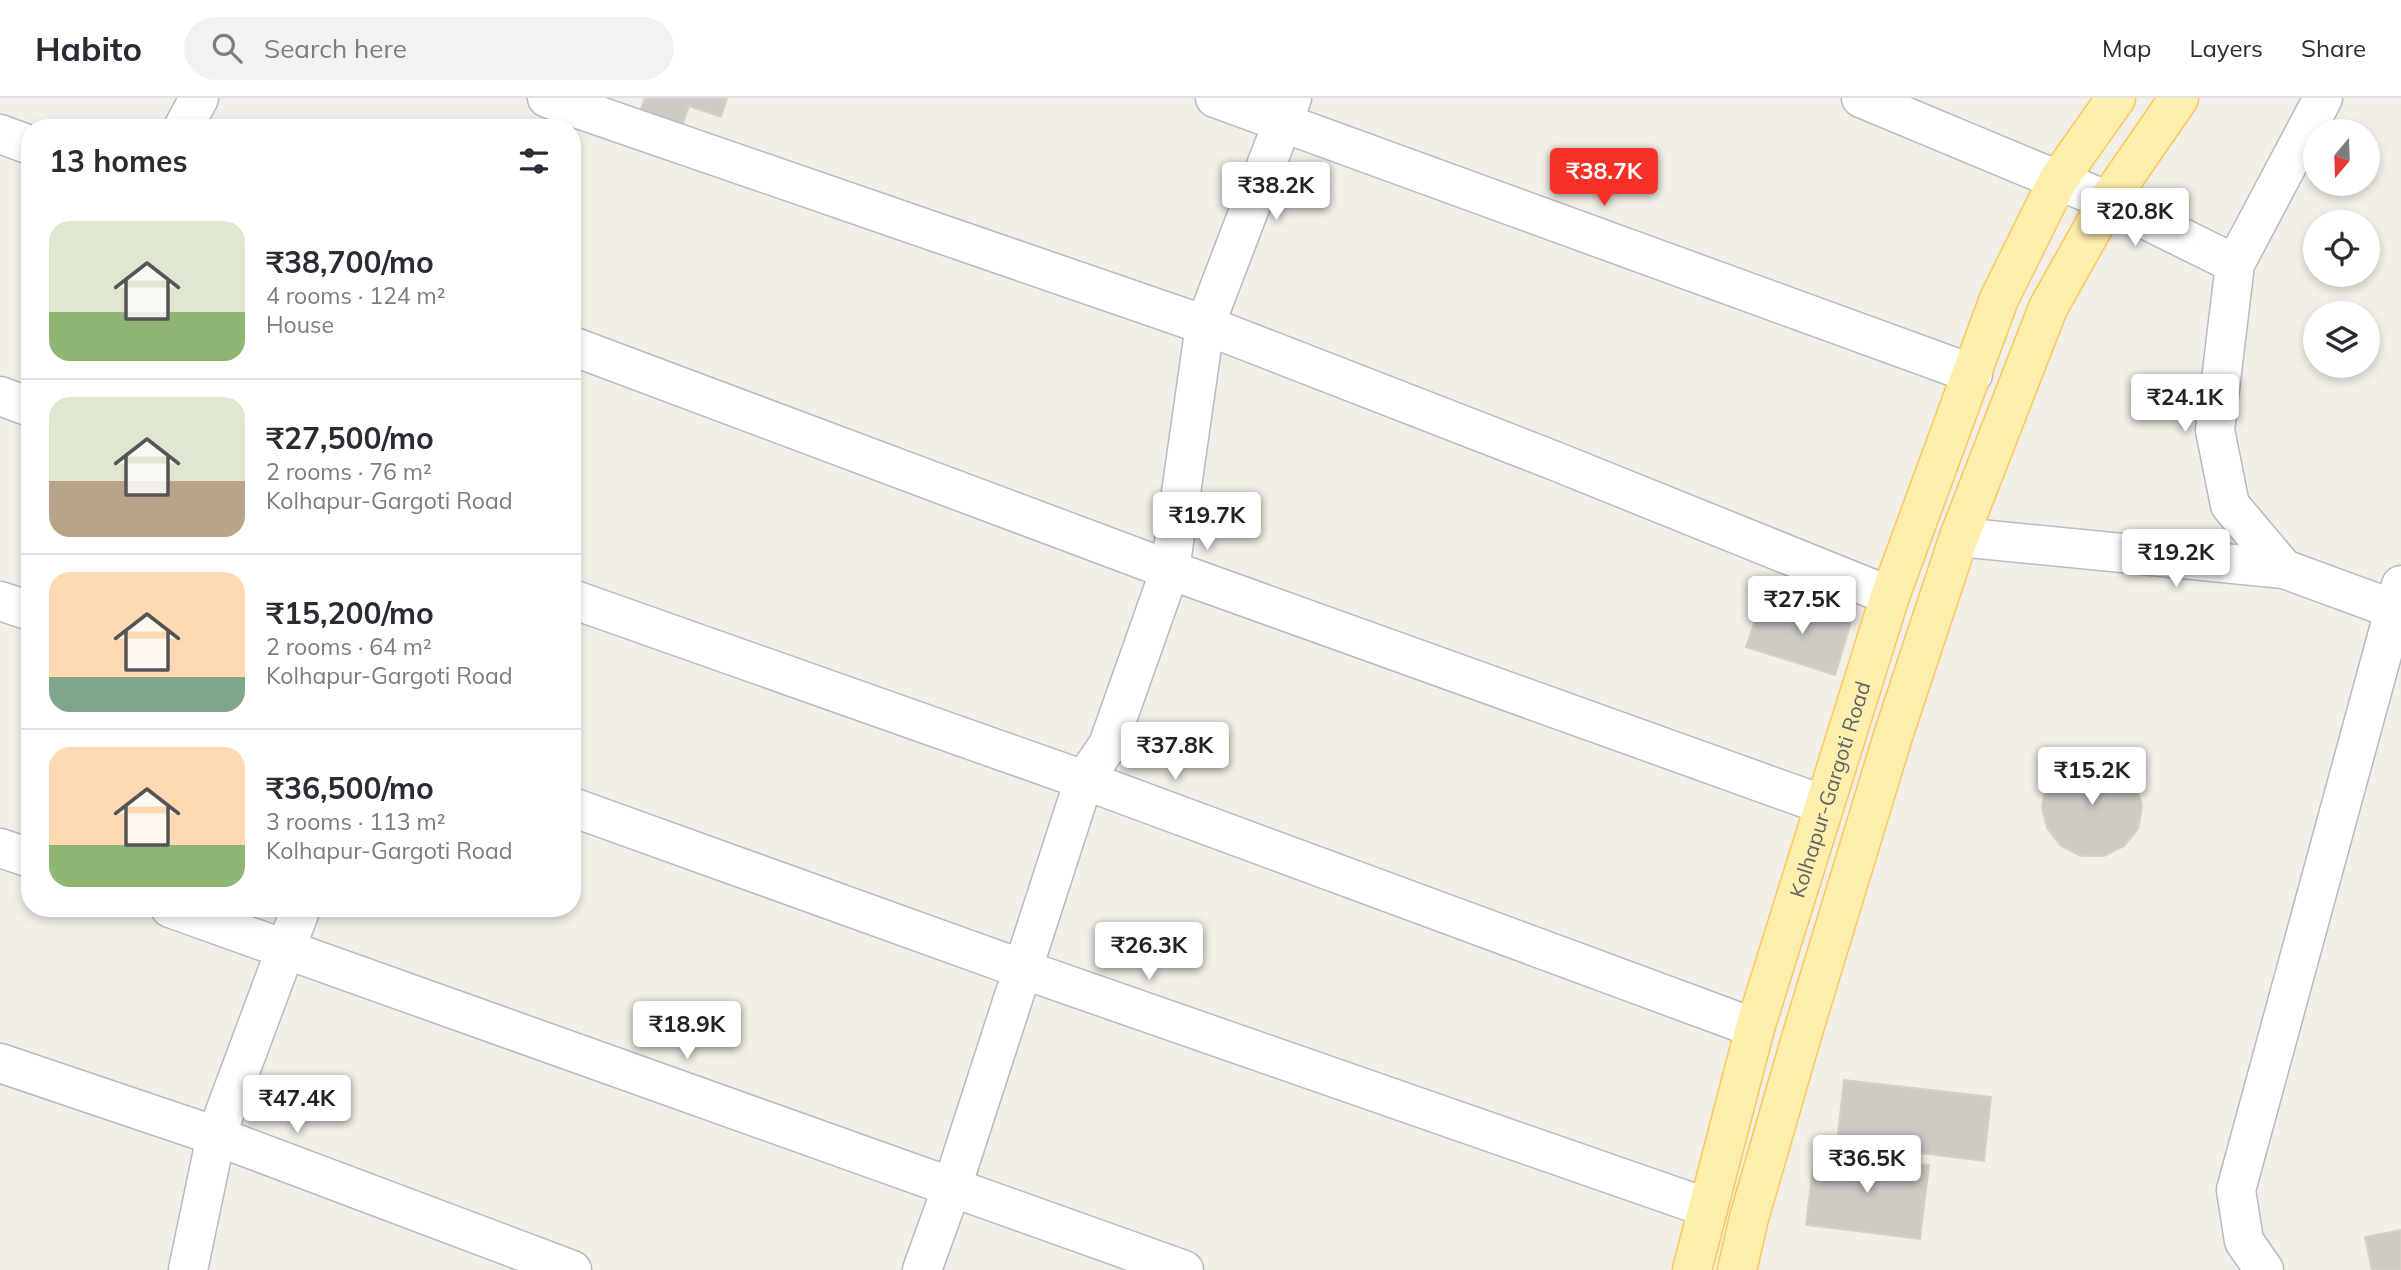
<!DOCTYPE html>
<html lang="en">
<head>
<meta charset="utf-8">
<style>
  body { margin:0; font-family:Mulish,sans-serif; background:#f2f2f3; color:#2b2b33; height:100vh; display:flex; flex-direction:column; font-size:26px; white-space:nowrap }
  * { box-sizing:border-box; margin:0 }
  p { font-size:23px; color:#7c7c81 }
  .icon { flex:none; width:38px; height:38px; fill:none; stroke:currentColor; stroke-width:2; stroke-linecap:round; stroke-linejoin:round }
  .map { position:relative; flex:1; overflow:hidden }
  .sheet { position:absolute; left:21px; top:21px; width:560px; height:798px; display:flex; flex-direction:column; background:#fff; border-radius:28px; box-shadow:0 4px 10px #0003 }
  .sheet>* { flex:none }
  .needle { width:46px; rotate:199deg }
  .controls { position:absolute; left:2303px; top:21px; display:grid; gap:14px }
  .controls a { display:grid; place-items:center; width:77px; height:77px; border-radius:50%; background:#fff; box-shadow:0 4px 10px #0003; font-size:35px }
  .price { position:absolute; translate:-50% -60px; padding:0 16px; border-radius:7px; background:#fff; color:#222; font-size:23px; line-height:46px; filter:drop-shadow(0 2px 4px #0008) }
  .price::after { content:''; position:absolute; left:50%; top:42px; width:21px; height:16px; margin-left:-10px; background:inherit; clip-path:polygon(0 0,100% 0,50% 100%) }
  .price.on { background:#f73027; color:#fff }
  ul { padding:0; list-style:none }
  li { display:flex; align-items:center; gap:21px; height:175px; padding:0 28px }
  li+li { border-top:2px solid #e1e1e2 }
  li span { display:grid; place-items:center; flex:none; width:196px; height:140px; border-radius:21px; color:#555 }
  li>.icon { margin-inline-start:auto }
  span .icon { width:84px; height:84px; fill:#fffc; stroke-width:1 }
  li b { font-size:30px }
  h2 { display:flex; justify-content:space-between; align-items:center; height:84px; padding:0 28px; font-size:30px }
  header { display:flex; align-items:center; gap:42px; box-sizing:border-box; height:98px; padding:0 35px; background:#fff; border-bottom:2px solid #e1e1e2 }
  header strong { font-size:33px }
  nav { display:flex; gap:38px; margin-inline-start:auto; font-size:24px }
  .search { width:490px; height:63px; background:#f2f2f3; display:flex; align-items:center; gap:18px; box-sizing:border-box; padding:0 24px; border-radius:38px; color:#7c7c81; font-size:26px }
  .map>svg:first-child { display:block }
  .building { fill:#cecbc5; stroke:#d7d0c4; stroke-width:2 }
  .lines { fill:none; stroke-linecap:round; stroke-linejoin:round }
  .street-casing { stroke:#b7babe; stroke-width:41 }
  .secondary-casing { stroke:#b8bcc1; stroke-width:41 }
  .primary-casing { stroke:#fdc854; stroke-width:41 }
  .street { stroke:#fff; stroke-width:38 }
  .secondary { stroke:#fff; stroke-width:38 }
  .primary { stroke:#ffefae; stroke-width:38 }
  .labels { text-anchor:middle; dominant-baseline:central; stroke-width:7; stroke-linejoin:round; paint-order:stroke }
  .street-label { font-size:21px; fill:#5e6368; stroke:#fff }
</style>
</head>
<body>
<header>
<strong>Habito</strong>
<div class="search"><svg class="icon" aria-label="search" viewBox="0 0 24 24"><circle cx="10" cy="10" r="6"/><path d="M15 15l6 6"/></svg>Search here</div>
<nav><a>Map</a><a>Layers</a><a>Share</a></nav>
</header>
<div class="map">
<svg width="2401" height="1172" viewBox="0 0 2401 1172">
  <rect width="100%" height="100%" fill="#f1efe7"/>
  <path class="building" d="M645 0H727L721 19 689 8 680 34 638 19Z
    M1791 502 1852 521 1835 577 1746 549 1759 511 1786 519Z
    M2081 660H2104L2124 670 2137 688 2142 709 2138 731 2124 748 2104 758H2081L2061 748 2047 730 2042 709 2046 687 2057 669Z
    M1844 982 1991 999 1984 1063 1837 1045Z
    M1815 1053 1929 1067 1920 1141 1806 1127Z
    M2401 1132V1172H2372L2365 1139Z"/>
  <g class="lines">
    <defs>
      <path id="street" d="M547 0 1205 227 1555 363 1890 498
        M1215 0 1973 276
        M1861 0 2108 103 2235 166
        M183 30 199 0
        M0 36 30 47
        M572 248 1170 472 1824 707
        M0 298 30 309
        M2284 471 2230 407 2215 332 2235 166 2323 0
        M572 501 1084 682 1755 930
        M0 503 30 513
        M572 709 1022 871 1708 1110
        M0 750 30 760
        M170 810 1184 1172
        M0 965 216 1038 572 1172
        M188 1172 216 1038 301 810
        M922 1172 952 1089 1084 682 1108 647 1170 472 1205 227 1292 0
        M2264 1172 2244 1143 2236 1092 2401 487"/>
      <path id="secondary" d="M1959 439 2284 471 2401 514"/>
      <g id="primary">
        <path id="s1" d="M1692 1172 1755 930 1890 498 1999 201 2058 82 2116 0"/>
        <path d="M1737 1172 1749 1120 1802 937 1893 638 1959 439 2048 210 2108 103 2179 0"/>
      </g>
    </defs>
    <use href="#street" class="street-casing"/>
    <use href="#secondary" class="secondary-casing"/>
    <use href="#primary" class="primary-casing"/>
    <use href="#street" class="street"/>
    <use href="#secondary" class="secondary"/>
    <use href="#primary" class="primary"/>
  </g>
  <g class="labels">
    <g class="street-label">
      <text stroke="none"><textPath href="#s1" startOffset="500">Kolhapur-Gargoti Road</textPath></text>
    </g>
  </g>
</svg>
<div class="controls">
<a><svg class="needle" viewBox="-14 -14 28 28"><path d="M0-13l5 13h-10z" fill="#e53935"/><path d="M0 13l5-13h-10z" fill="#7c7c81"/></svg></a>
<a><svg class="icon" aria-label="locate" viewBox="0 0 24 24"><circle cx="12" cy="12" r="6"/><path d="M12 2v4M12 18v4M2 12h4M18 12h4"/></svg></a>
<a><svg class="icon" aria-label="layers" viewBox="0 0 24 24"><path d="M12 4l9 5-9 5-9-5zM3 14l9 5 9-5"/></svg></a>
</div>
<b class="price on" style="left:1604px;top:110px">₹38.7K</b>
<b class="price" style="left:1276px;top:124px">₹38.2K</b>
<b class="price" style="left:2135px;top:150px">₹20.8K</b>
<b class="price" style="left:2185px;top:336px">₹24.1K</b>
<b class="price" style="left:1207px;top:454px">₹19.7K</b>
<b class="price" style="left:2176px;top:491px">₹19.2K</b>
<b class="price" style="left:1802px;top:538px">₹27.5K</b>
<b class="price" style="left:1175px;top:684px">₹37.8K</b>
<b class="price" style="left:2092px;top:709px">₹15.2K</b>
<b class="price" style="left:1149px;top:884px">₹26.3K</b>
<b class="price" style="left:687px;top:963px">₹18.9K</b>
<b class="price" style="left:297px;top:1037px">₹47.4K</b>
<b class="price" style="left:1867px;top:1097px">₹36.5K</b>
<section class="sheet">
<h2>13 homes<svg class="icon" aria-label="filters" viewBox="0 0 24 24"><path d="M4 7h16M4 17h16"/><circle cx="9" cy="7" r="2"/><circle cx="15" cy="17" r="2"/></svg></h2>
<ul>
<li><span style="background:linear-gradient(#dfe7d0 65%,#8fb573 0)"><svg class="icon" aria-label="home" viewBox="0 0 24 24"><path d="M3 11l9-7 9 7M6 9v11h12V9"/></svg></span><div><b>₹38,700/mo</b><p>4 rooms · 124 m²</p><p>House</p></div></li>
<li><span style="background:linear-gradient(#dfe7d0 60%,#b9a48a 0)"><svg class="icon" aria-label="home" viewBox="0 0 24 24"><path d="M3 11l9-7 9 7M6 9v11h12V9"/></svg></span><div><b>₹27,500/mo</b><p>2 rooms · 76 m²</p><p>Kolhapur-Gargoti Road</p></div></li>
<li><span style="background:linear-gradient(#ffd9b3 75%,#7fa58c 0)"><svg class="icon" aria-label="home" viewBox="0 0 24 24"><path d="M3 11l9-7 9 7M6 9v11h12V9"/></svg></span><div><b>₹15,200/mo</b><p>2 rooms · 64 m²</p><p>Kolhapur-Gargoti Road</p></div></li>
<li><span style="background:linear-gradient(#ffd9b3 70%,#8fb573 0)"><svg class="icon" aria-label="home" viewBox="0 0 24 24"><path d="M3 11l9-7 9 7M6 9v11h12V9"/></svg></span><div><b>₹36,500/mo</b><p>3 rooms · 113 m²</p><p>Kolhapur-Gargoti Road</p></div></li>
</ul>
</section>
</div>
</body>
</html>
